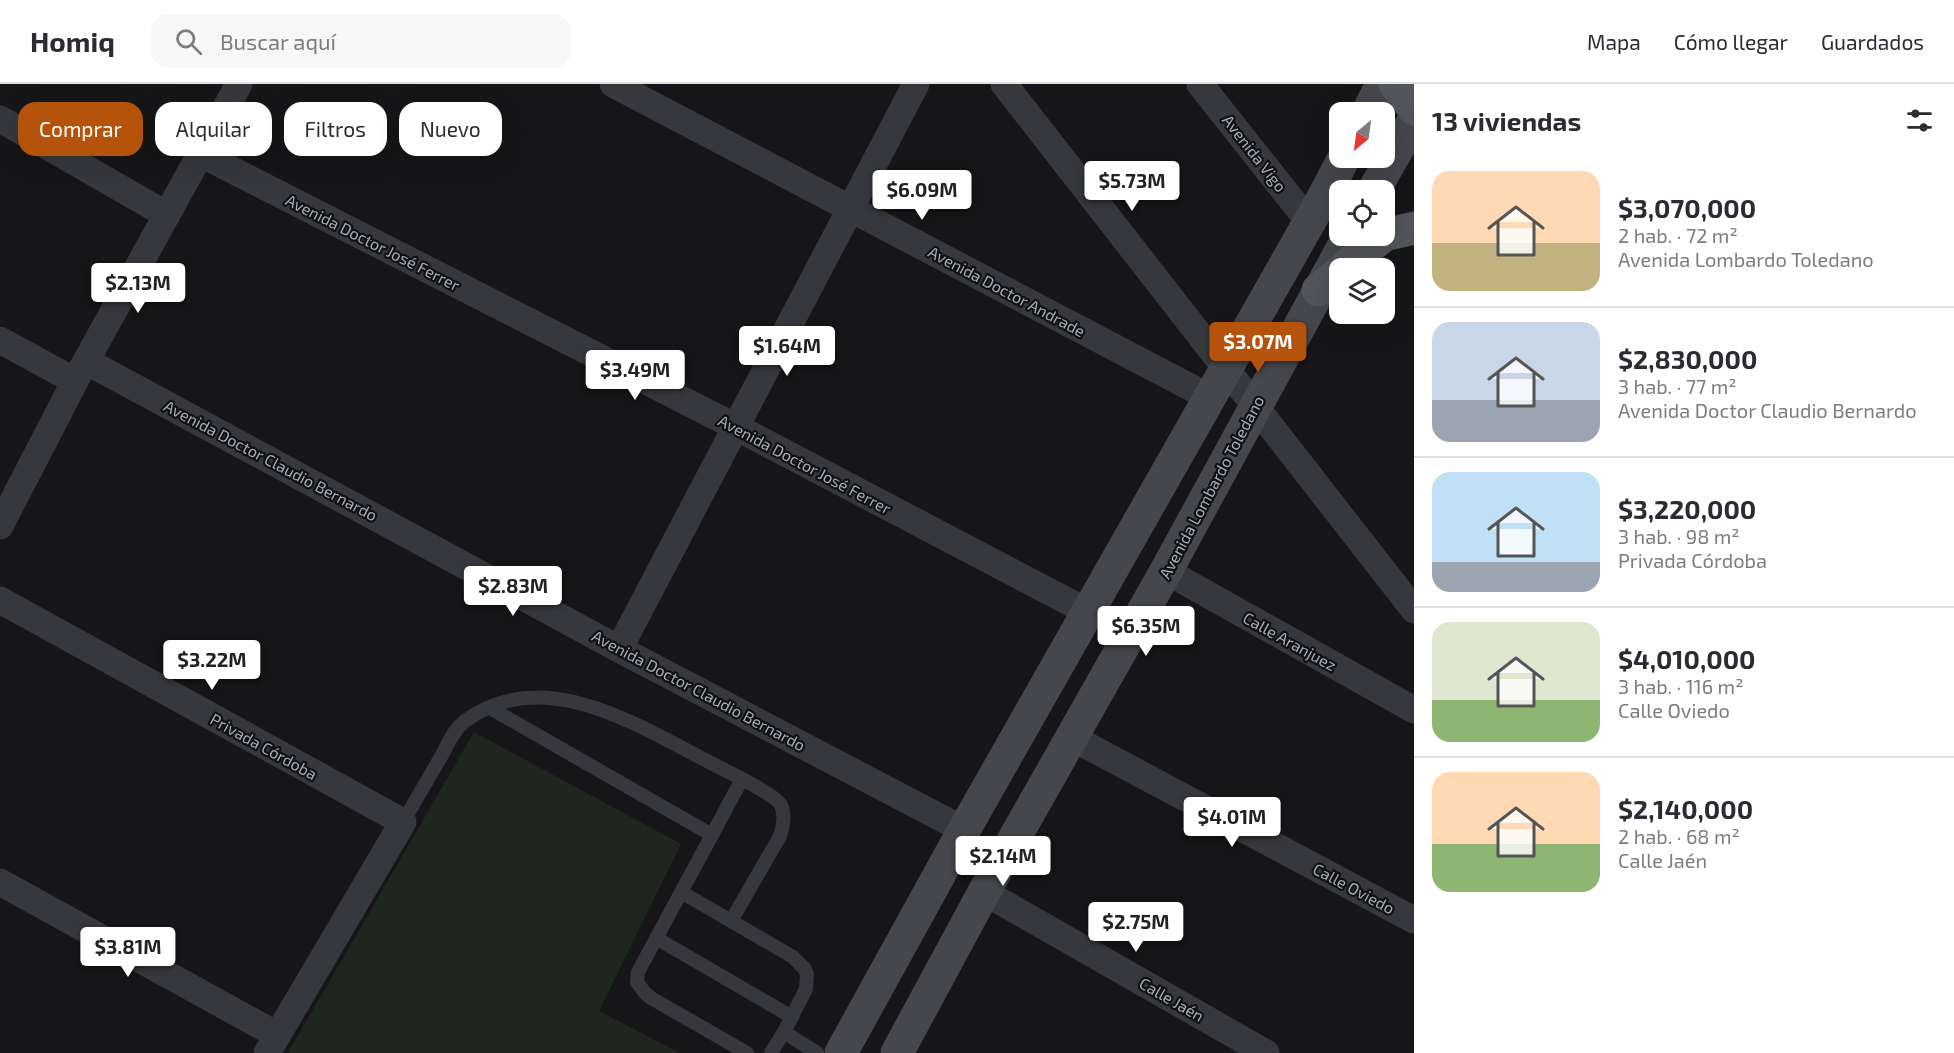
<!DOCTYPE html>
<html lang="es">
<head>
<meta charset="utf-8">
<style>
  body { margin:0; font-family:"Exo 2",sans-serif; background:#f7f7f7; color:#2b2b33; height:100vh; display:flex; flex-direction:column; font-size:22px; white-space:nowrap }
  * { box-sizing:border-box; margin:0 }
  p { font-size:20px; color:#7c7c81 }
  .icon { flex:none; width:33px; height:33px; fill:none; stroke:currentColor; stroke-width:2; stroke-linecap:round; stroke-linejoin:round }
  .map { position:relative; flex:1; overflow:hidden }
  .panel { display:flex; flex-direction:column; background:#fff; width:540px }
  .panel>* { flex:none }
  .hud { position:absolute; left:18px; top:18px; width:570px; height:54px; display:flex; gap:12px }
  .needle { width:39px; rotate:209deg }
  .controls { position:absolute; left:1329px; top:18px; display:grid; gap:12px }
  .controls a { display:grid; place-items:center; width:66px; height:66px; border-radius:12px; background:#fff; box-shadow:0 6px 24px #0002; font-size:30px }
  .price { position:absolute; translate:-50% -51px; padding:0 14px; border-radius:6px; background:#fff; color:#222; font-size:20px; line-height:39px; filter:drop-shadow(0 2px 3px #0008) }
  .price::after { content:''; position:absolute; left:50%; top:36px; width:18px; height:14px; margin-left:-9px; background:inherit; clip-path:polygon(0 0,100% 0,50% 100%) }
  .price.active { background:#b45309; color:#fff }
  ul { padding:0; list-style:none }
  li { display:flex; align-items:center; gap:18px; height:150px; padding:0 18px }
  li+li { border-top:2px solid #e1e1e2 }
  li span { display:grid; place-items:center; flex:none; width:168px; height:120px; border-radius:18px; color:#555 }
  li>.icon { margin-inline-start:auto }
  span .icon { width:72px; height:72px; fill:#fffc; stroke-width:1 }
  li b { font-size:26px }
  h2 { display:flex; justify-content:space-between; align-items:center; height:72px; padding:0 18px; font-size:26px }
  .tag { padding:0 21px; border-radius:18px; background:#fff; box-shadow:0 6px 24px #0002; font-size:21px; line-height:54px }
  .tag.active { background:#b45309; color:#fff }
  header { display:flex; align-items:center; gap:36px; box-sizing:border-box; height:84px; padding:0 30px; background:#fff; border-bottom:2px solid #e1e1e2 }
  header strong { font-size:28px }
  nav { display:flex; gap:33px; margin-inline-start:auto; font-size:21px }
  .search { width:420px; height:54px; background:#f7f7f7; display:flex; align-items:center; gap:15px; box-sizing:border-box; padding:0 21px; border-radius:18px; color:#7c7c81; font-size:22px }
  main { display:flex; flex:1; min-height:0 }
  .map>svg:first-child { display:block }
  .green { fill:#1e261f }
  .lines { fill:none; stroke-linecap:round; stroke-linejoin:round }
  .lane { stroke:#37383d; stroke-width:14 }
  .street { stroke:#37383d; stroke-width:27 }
  .secondary { stroke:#45474d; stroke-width:33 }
  .primary { stroke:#53555c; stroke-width:33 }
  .labels { text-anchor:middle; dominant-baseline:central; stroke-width:4.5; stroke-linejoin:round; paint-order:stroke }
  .street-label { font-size:16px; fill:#a8adb8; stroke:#111113 }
</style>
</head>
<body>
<header>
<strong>Homiq</strong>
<div class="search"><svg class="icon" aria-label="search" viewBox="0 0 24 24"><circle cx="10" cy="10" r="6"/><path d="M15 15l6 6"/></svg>Buscar aquí</div>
<nav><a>Mapa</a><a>Cómo llegar</a><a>Guardados</a></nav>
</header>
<main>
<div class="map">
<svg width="1414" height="969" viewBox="0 0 1414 969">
  <rect width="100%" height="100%" fill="#161618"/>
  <path class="green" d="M474 648 681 760 599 927 680 969H288Z"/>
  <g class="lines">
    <path class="lane" d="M490 624 712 751 638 888 637 898 645 909 651 914 747 969
      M403 738C416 716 429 693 442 671 448 660 454 645 465 637 545 578 641 644 715 681 728 688 775 710 781 721 785 730 783 743 780 752L731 837 793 873 804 884 807 890 806 905 784 948 817 969
      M712 751 742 695
      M681 808 731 837
      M656 854 792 933
      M771 969 784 948"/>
    <path class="street" d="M613 0 1209 313
      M1004 0 1414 526
      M1200 0 1310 139
      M0 35 167 131
      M201 70 736 343 1088 528
      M0 256 75 297
      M86 277 619 565 964 746
      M0 442 75 297 239 0
      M1166 487 1414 626
      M0 516 403 738 267 969
      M619 565 916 0
      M1071 653 1414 836
      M0 798 277 951
      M984 808 1266 969"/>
    <path class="secondary" d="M1368 28 1382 0
      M1374 106 1414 36
      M841 969 964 746 1323 114 1344 74
      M897 969 984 808 1166 487 1349 152"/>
    <path class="primary" d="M1395 0 1414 25
      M1384 151 1414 144
      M1344 184 1383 152
      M1318 206 1340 188"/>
  </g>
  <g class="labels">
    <g class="street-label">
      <text transform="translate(1255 69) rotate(52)">Avenida Vigo</text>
      <text transform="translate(373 158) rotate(27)">Avenida Doctor José Ferrer</text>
      <text transform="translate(1007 207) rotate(28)">Avenida Doctor Andrade</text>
      <text transform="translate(271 376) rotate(28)">Avenida Doctor Claudio Bernardo</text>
      <text transform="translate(805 380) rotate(28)">Avenida Doctor José Ferrer</text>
      <text transform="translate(1211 403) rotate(-62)">Avenida Lombardo Toledano</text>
      <text transform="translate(1290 557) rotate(29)">Calle Aranjuez</text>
      <text transform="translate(699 606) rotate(28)">Avenida Doctor Claudio Bernardo</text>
      <text transform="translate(264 662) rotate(29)">Privada Córdoba</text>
      <text transform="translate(1354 804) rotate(28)">Calle Oviedo</text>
      <text transform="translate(1172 915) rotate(30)">Calle Jaén</text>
    </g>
  </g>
</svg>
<div class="controls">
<a><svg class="needle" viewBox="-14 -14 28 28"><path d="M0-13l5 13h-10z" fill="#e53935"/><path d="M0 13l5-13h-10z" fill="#7c7c81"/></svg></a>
<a><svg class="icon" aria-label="locate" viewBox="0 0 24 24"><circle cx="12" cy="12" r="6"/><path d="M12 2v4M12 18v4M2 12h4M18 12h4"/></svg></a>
<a><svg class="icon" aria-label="layers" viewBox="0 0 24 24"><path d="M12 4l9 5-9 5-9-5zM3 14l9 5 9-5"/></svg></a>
</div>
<b class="price" style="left:1132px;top:128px">$5.73M</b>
<b class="price" style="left:922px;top:137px">$6.09M</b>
<b class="price" style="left:138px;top:230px">$2.13M</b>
<b class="price active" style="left:1258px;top:289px">$3.07M</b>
<b class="price" style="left:787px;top:293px">$1.64M</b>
<b class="price" style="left:635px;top:317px">$3.49M</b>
<b class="price" style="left:513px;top:533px">$2.83M</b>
<b class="price" style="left:1146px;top:573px">$6.35M</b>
<b class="price" style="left:212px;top:607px">$3.22M</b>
<b class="price" style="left:1232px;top:764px">$4.01M</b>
<b class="price" style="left:1003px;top:803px">$2.14M</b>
<b class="price" style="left:1136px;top:869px">$2.75M</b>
<b class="price" style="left:128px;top:894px">$3.81M</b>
<div class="hud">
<a class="tag active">Comprar</a>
<a class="tag">Alquilar</a>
<a class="tag">Filtros</a>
<a class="tag">Nuevo</a>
</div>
</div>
<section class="panel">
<h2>13 viviendas<svg class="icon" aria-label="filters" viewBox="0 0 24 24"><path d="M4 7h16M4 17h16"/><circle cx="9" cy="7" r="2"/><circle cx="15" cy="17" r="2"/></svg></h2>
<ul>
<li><span style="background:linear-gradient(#ffd9b3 60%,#c2b280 0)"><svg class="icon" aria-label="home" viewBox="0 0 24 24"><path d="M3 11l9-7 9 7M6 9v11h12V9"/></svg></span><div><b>$3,070,000</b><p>2 hab. · 72 m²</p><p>Avenida Lombardo Toledano</p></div></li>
<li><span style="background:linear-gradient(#c9d6e8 65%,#9aa5b1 0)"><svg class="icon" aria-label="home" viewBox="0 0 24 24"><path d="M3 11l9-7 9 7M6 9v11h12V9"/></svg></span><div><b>$2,830,000</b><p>3 hab. · 77 m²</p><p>Avenida Doctor Claudio Bernardo</p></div></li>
<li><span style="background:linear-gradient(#bfe0f5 75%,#9aa5b1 0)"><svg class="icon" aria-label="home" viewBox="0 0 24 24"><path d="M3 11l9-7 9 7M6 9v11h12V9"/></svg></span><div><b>$3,220,000</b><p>3 hab. · 98 m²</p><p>Privada Córdoba</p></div></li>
<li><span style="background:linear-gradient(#dfe7d0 65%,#8fb573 0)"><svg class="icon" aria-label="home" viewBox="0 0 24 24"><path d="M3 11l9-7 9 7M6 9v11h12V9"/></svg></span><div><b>$4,010,000</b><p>3 hab. · 116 m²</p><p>Calle Oviedo</p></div></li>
<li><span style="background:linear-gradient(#ffd9b3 60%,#8fb573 0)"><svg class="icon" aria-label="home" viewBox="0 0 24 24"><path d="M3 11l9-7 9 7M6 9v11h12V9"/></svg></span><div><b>$2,140,000</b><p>2 hab. · 68 m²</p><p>Calle Jaén</p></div></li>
</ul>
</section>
</main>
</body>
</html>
